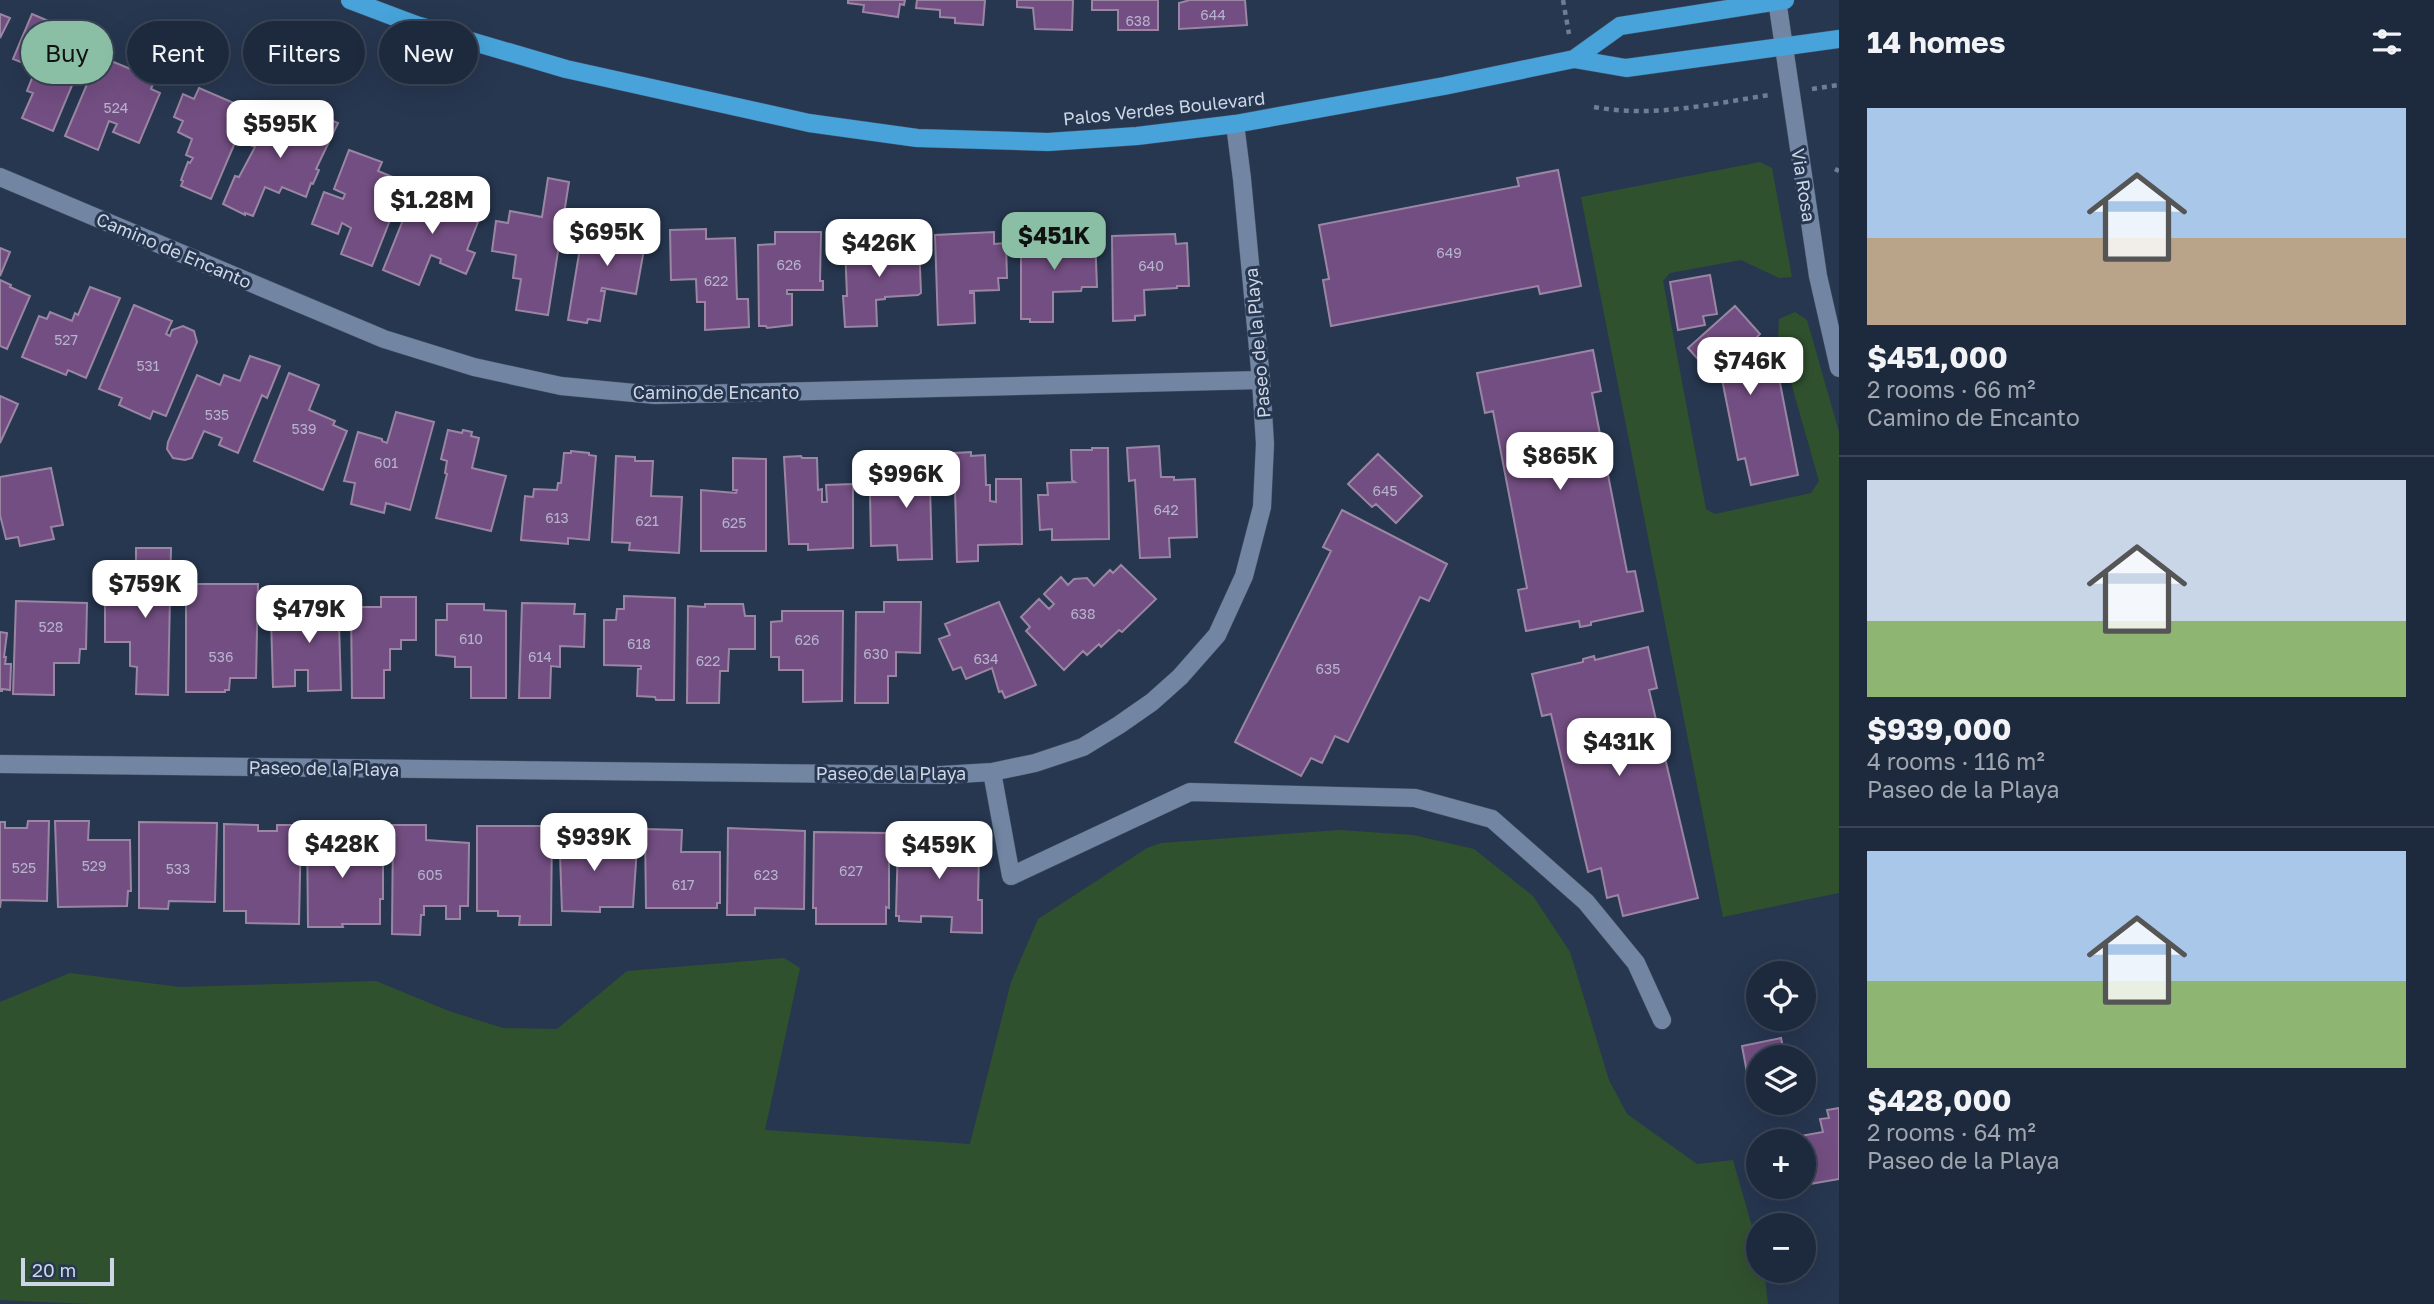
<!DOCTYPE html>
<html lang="en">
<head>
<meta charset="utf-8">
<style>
  body { margin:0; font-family:"Golos Text",sans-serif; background:#2a3547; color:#f1f3f6; height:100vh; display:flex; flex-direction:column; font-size:26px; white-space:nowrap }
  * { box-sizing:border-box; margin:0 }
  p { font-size:23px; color:#a0a6af }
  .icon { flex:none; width:38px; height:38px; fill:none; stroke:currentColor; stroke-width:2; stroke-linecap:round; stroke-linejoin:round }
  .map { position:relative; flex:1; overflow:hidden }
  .details { display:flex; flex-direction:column; background:#1d293c; width:595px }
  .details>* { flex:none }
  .hud { position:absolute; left:21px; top:21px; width:665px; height:63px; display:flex; gap:14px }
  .fabs { position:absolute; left:1746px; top:961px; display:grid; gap:14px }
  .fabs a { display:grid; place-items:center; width:70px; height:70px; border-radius:50%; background:#1d293c; box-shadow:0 7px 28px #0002,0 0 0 2px #3b4556; font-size:35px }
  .scale { position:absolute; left:21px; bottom:18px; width:93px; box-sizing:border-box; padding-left:7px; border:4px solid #ccd6e6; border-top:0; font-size:19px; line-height:24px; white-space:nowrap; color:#ccd6e6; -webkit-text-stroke:5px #273750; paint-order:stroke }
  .price { position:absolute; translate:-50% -60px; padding:0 16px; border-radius:14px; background:#fff; color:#222; font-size:23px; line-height:46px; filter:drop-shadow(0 2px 4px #0008) }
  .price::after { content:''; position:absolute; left:50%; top:42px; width:21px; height:16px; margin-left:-10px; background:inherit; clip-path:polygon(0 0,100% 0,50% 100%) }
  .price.active { background:#8abfa5; color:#111 }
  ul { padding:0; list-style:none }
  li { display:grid; align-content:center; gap:14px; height:371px; padding:0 28px }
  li+li { border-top:2px solid #3b4556 }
  li span { display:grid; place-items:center; height:217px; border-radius:0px; color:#555 }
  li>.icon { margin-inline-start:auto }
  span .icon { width:126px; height:126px; fill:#fffc; stroke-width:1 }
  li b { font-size:30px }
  h2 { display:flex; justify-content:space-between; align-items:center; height:84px; padding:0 28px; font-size:30px }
  .tag { padding:0 24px; border-radius:32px; background:#1d293c; box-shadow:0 7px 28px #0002,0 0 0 2px #3b4556; font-size:24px; line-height:63px }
  .tag.active { background:#8abfa5; color:#111 }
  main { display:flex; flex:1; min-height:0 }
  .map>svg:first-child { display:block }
  .green { fill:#30512e }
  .building { fill:#734e82; stroke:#9a86a3; stroke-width:2 }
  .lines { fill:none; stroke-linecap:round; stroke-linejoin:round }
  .minor-casing { stroke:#445267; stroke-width:19 }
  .major-casing { stroke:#445267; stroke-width:19 }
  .path { stroke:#707d92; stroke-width:4.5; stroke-dasharray:5 5; stroke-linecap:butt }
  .minor { stroke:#7285a2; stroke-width:18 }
  .major { stroke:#47a3d9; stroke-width:18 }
  .labels { text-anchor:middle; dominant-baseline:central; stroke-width:6; stroke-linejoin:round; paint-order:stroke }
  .number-label { font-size:14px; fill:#b6b4cd }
  .street-label { font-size:18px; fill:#ccd6e6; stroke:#273750 }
</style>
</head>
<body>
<main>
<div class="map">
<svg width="1839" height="1304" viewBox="0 0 1839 1304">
  <rect width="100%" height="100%" fill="#273750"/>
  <path class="green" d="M1760 162 1772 168 1792 277 1779 278 1741 260 1670 273 1663 281 1706 509 1715 514 1811 493 1819 481 1778 337 1779 319 1795 312 1807 320 1839 432V893L1723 917 1581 197Z
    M1340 830 1413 835 1474 849 1533 896 1570 952 1609 1080 1627 1114 1697 1164 1733 1160 1759 1251V1270L1764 1271 1768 1304H90L0 1300V1002L70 973 180 987 376 981 449 1011 503 1028 557 1029 627 971 784 958 800 968 765 1130 970 1144 1011 982 1038 919 1147 848 1161 843Z"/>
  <path class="building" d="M848 0H905L904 5 900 4 898 17 863 12 864 5 848 3Z
    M917 0H985L983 25 955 23V18L940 17V10L916 8Z
    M1017 0H1073L1072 30 1035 29 1033 8 1017 7Z
    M1092 0H1158V30H1118V10H1092Z
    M1190 0H1245L1247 25 1179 29V3Z
    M0 14 10 18 0 38Z
    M32 14 65 28 61 36 88 47 53 131 22 118 33 93 27 91 36 68 13 59Z
    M99 56 155 79 151 89 160 93 139 143 113 132 117 124 109 121 98 150 65 136Z
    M199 88 234 103 233 106 248 112 211 199 181 186 183 181 181 180 188 162 190 163 193 158 186 155 192 139 178 132 183 121 174 117 183 94 194 99Z
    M265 105 288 115 279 134 296 141 309 111 338 123 316 169 319 170 313 184 311 183 306 197 282 187 279 193 265 187 253 216 245 213V215L223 204 235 176 239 177 255 147 248 144Z
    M349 150 382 162 378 171 405 182 372 266 341 254 351 228 342 223 338 234 312 224 324 192 343 199 345 194 334 189Z
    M1558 170 1581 286 1540 294 1538 286 1331 326 1323 280 1329 279 1319 225 1519 186 1517 178Z
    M548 178 569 182 548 315 516 310 521 279 513 278 516 255 492 251 496 221 508 223 510 211 542 217Z
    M417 185 473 207 469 218 478 222 467 250 475 253 466 274 440 263 441 259 431 255 419 285 383 270Z
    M604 219 648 227 636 294 602 288 601 291H605L600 321 588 319 587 323 568 320 582 236 600 239Z
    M706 229V239L735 238 737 299H748L749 327 705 330V302H697L696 279 671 280 670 230Z
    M775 232H821L820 281H823V290H787V294H792V325L767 328 766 326H759L758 245 775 244Z
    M994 232V244L1006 243 1007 278H998L999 290 970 291V293H974L975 323 938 325 935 235Z
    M1175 234 1176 244 1187 243 1189 286H1177V288L1144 290 1145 315 1135 316V320L1113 321 1112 236Z
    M1095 235 1097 287H1082L1081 291 1053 292V322H1030V319H1021V237Z
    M919 243 921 293 918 295 885 297V299L876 300 877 326 845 327 843 296H847L845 246Z
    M0 248 10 252 0 276Z
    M1710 275 1717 314 1703 316 1705 325 1678 330 1670 282Z
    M0 280 11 285 10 287 30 296 7 349 0 346Z
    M90 287 120 298 86 378 68 370 66 375 22 357 39 316 47 319 50 312 72 321 75 313 78 315Z
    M134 305 172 321 166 334 170 336 172 330 183 326 194 331 197 342 166 416 153 411 150 419 119 405 122 398 99 389Z
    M1735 306 1760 334 1756 338 1758 350 1771 348 1773 379 1779 378 1798 475 1751 485 1745 458 1738 460 1720 369 1713 376 1688 348Z
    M1593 350 1601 391 1592 393 1627 572 1635 571 1643 611 1591 622V625L1580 627 1579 621 1526 631 1518 590 1527 588 1493 411 1485 413 1477 373Z
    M250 356 280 366 267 398 262 395 238 453 219 445 222 438 204 431 192 458 185 460 173 458 167 449 168 442 197 375 220 385 224 375 240 381Z
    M289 373 319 385 309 410 335 421 333 425 347 431 323 490 254 461Z
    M0 396 18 404 0 443Z
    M396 412 434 422 410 510 386 503 384 513 351 504 355 483 344 481 358 432 382 439V441L387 443Z
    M448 430 462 433 463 430 472 432 471 436 479 438 472 468 506 476 491 531 436 518 447 474 445 473 447 461 441 459Z
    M1159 446 1161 477H1174V480L1195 479 1197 537 1169 538 1170 557 1140 558 1135 480 1129 481 1127 448Z
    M1092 448H1108L1109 539 1052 540V529L1040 530 1038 495H1048L1047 483 1075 482 1072 480 1071 450H1092Z
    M571 451 589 453V455L596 456 589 540 568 538V544L521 540 525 496 533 497 534 489 557 490 558 483H561L564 453H571Z
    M971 452V456L985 455 986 485H990V501L996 502V479H1021L1022 544 978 545V561L957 562 954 453Z
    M911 453H937V486H930L932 559 898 560 897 545 871 546 870 493H874V488L905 487 904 456H911Z
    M1378 454 1422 496 1396 523 1376 504 1372 507 1348 484Z
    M616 456 635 457V461H653L651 496 682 497 679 553 629 550 630 543 612 542Z
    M801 456 802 458H817L818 490 822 489V502H827L826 485 853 484V548L808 550V544H789L784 457Z
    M733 458 766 459V551H701V490L736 493 737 490H733Z
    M51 468 63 525 51 527 54 539 20 546 18 537 6 539 0 515V477Z
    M1342 510 1447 564 1429 601 1420 597 1348 742 1335 736 1322 763 1311 758 1301 776 1235 742 1331 551 1323 547Z
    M136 548H171L168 695 136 694 137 667 130 666V642H105V594H136Z
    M1121 565 1156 599 1122 632 1119 630 1101 647 1099 644 1087 655 1083 651 1064 670 1026 631 1030 627 1021 617 1039 599 1049 609 1054 604 1044 594 1061 577 1068 585 1074 579 1087 578 1094 586 1110 570 1113 573Z
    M186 584H258L256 678H230L229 690H225V692H186Z
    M311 591H338L341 690 308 691V670H295V686L273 687 271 618 311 617Z
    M624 596 675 598 674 700H656L655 697 637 696 638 669H641V666L604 665V620H616L617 609H624Z
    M381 597H416V640H401V649H390V670H384V698H352L351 607H381Z
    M16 601 87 603 86 649H80L79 663H54V695L13 694Z
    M884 602H921L920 653 896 652V676H888V703H855L856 612H884Z
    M999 602 1036 685 1005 698 1002 691 999 692 992 668 966 679 961 667 953 670 939 639 950 635 945 624Z
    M522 603 575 604 574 614H585L584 647 560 646V667L551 666 550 698H519Z
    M447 604H484V610L506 611V698H471V667H455V657L436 655V620H447Z
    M705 604H743L745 616H755V649H729L728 671H720L719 703H687L688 606 705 607Z
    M782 611H843L842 701 803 702V670H779V657H771V622L782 621Z
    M0 632 7 633 4 657H6L5 664H11L10 690 2 689V691H0Z
    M1648 647 1657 688 1649 690 1698 898 1623 916 1618 895 1607 898 1601 868 1588 872 1551 714 1542 716 1532 674 1583 662V659L1594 656 1595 660Z
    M28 821H49L47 901 1 900 0 908V822H5V828H27Z
    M55 821H89L88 840H130L131 891H128L127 906 58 907Z
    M139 822 217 823 215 902 169 901 168 909 139 908Z
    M224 824 258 825V831H277V825H301L299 924 246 923V911H224Z
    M307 825 344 826V848H383V899H380V924H342L343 927H308Z
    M393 825H426V840L469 843 468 906H460V919H446V906H424V915H421L420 935 392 934Z
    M477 826H552L551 925H519L520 916H498V911H477Z
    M559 826 593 827V852H606V847H637L633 907H600V912L562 911Z
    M728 828 805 831 804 909 755 908V915H727Z
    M645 829 682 830 681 852H720V903H717V908H646Z
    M814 832 889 833V908L886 907V924H816V908H813Z
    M922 834 971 835V853H979L978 900H982V933L951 932 952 917 921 916V922L899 921V916H896L898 840H922Z
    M1781 1038 1785 1057H1759V1098L1752 1099 1742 1046Z
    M1839 1108V1179L1804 1185V1141H1796L1795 1137 1823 1132 1820 1119 1829 1118 1827 1110Z"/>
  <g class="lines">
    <defs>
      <path id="minor" d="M1777 0 1818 276 1839 368
        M0 177 384 339 474 367 561 386 655 395 1261 380
        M0 764 942 775 992 772 1035 763 1083 747 1119 725 1152 702 1180 677 1217 635 1244 576 1262 507 1265 444 1261 380 1242 179 1235 124
        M992 772 1011 876 1190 792 1415 798 1492 819 1586 902 1636 963 1662 1020"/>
      <path id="major" d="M350 0 416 25 566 69 809 123 917 138 1048 142 1137 136 1235 124 1444 86 1574 59 1626 68 1839 39
        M1574 59 1620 26 1785 0"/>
    </defs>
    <use href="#minor" class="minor-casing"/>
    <use href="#major" class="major-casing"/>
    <path class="path" d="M1563 0 1569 34
      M1812 89 1839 85
      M1594 107C1652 118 1711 104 1769 95
      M1835 169 1839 171"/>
    <use href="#minor" class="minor"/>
    <use href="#major" class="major"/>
  </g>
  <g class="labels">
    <g class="number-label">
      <text x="1213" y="14">644</text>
      <text x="1138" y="20">638</text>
      <text x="116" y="107">524</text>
      <text x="1449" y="252">649</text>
      <text x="789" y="264">626</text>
      <text x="1151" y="265">640</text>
      <text x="716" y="280">622</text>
      <text x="66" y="339">527</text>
      <text x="148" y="365">531</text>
      <text x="217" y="414">535</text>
      <text x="304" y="428">539</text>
      <text x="386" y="462">601</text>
      <text x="1385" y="490">645</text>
      <text x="1166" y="509">642</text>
      <text x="557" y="517">613</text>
      <text x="647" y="520">621</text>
      <text x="734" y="522">625</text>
      <text x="1083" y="613">638</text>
      <text x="51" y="626">528</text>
      <text x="471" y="638">610</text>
      <text x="807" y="639">626</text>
      <text x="639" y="643">618</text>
      <text x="876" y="653">630</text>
      <text x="221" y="656">536</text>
      <text x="540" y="656">614</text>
      <text x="986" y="658">634</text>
      <text x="708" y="660">622</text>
      <text x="1328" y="668">635</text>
      <text x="94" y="865">529</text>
      <text x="24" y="867">525</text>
      <text x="178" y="868">533</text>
      <text x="851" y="870">627</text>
      <text x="430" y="874">605</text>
      <text x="766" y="874">623</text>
      <text x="683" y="884">617</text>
    </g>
    <g class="street-label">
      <text transform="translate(1164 108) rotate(-6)">Palos Verdes Boulevard</text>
      <text transform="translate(1804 185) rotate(81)">Via Rosa</text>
      <text transform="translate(174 250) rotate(23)">Camino de Encanto</text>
      <text transform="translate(1257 343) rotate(-95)">Paseo de la Playa</text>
      <text x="716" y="392">Camino de Encanto</text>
      <text transform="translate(324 768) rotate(1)">Paseo de la Playa</text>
      <text x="891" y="773">Paseo de la Playa</text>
    </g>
  </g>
</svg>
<div class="fabs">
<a><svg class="icon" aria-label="locate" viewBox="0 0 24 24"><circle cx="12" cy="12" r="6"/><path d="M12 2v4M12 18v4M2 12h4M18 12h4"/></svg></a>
<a><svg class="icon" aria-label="layers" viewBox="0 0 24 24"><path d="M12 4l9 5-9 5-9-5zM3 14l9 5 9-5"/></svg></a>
<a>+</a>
<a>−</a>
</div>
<div class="scale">20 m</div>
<b class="price" style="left:280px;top:160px">$595K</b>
<b class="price" style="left:432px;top:236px">$1.28M</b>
<b class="price" style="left:607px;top:268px">$695K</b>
<b class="price active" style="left:1054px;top:272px">$451K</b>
<b class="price" style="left:879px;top:279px">$426K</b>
<b class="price" style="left:1750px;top:397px">$746K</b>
<b class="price" style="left:1560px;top:492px">$865K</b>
<b class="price" style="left:906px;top:510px">$996K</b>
<b class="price" style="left:145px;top:620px">$759K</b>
<b class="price" style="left:309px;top:645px">$479K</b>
<b class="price" style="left:1619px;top:778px">$431K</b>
<b class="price" style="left:594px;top:873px">$939K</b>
<b class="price" style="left:342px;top:880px">$428K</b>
<b class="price" style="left:939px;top:881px">$459K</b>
<div class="hud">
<a class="tag active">Buy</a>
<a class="tag">Rent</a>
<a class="tag">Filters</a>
<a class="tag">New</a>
</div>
</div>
<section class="details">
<h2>14 homes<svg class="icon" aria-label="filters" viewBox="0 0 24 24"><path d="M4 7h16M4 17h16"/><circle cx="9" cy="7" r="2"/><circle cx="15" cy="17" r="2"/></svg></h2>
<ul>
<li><span style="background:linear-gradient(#a9c7e8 60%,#b9a48a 0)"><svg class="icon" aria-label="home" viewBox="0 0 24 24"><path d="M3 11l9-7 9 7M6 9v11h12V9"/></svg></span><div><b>$451,000</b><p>2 rooms · 66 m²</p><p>Camino de Encanto</p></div></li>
<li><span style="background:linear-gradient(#c9d6e8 65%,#8fb573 0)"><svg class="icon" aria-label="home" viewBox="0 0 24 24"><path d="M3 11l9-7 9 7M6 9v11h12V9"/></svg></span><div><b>$939,000</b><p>4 rooms · 116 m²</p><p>Paseo de la Playa</p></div></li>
<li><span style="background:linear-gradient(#a9c7e8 60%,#8fb573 0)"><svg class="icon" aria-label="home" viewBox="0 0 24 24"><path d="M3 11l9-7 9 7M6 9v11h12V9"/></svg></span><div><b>$428,000</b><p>2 rooms · 64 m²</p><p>Paseo de la Playa</p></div></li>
</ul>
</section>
</main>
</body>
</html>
